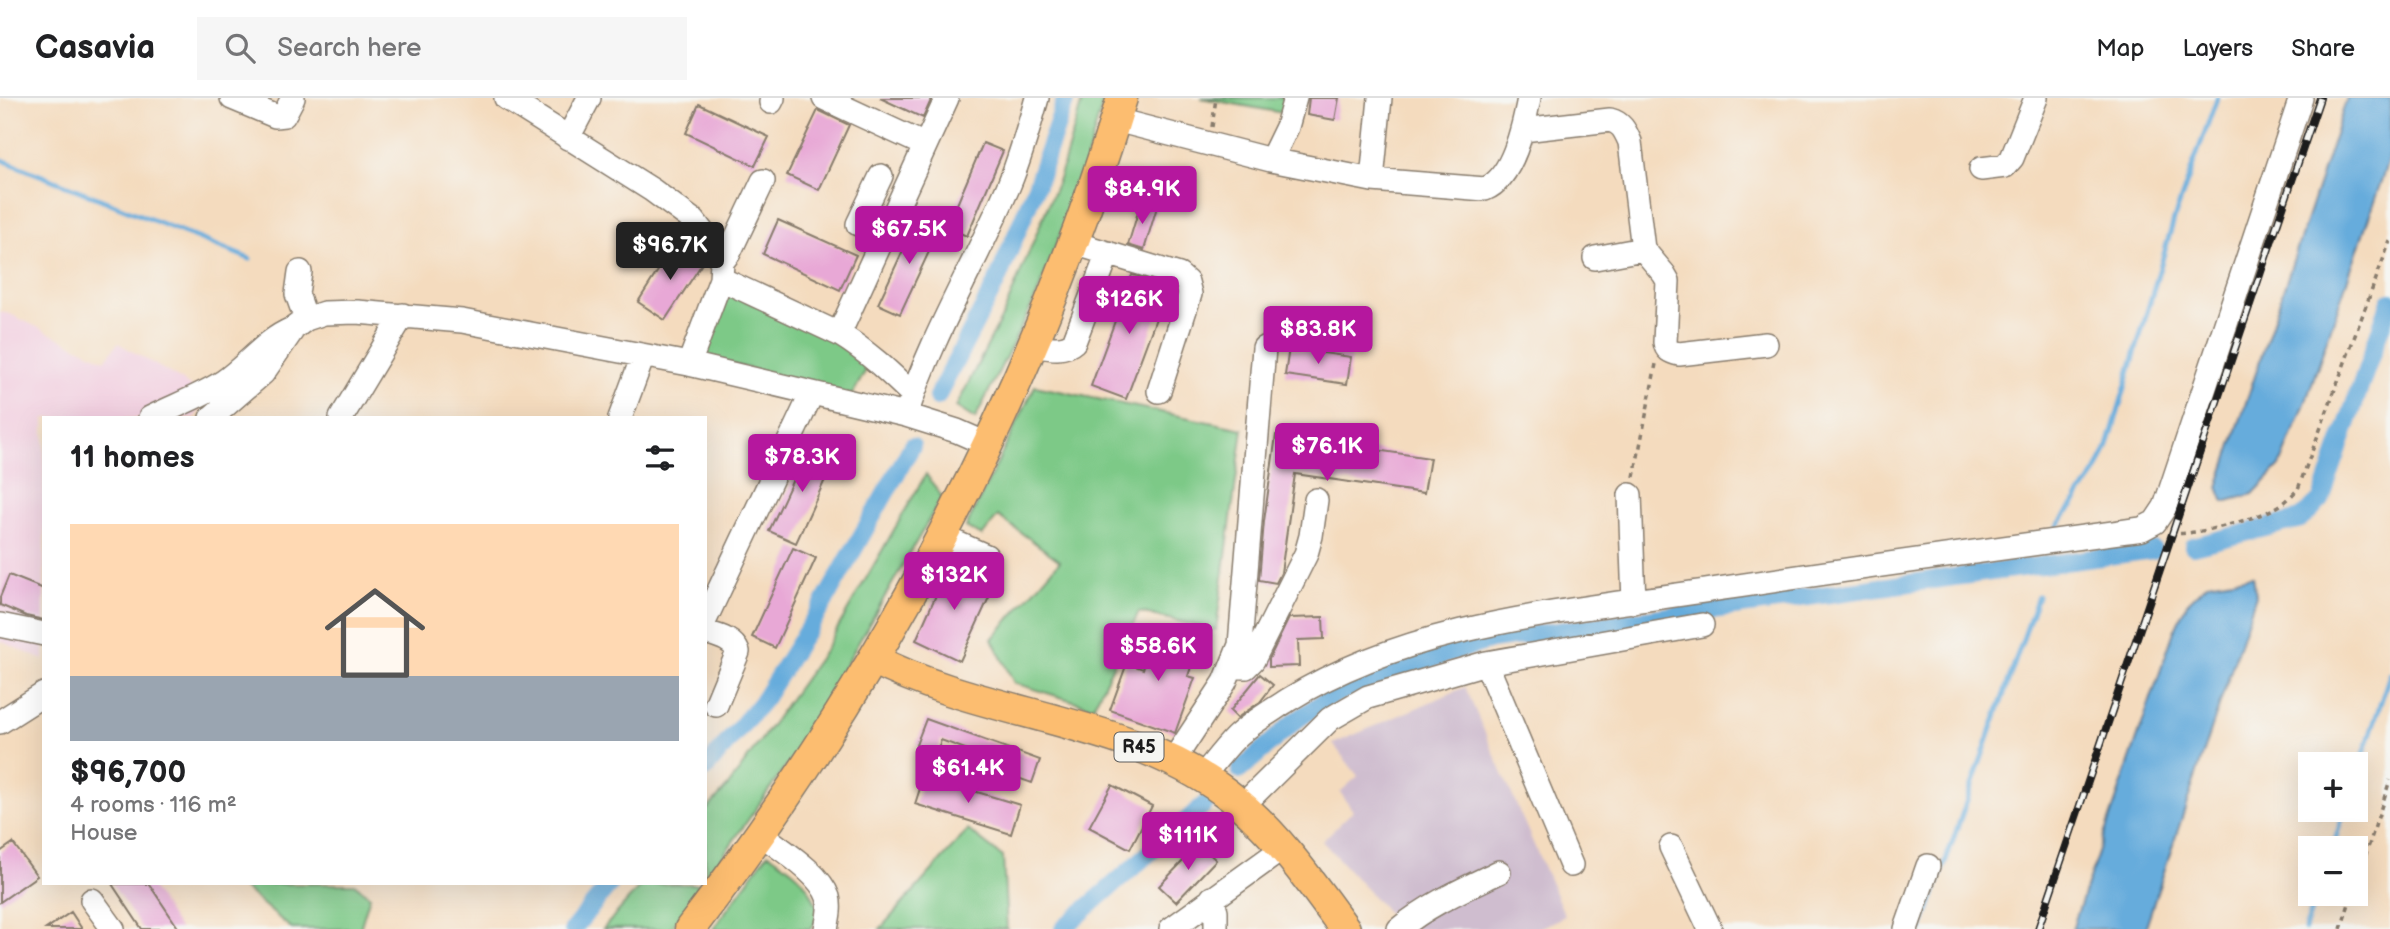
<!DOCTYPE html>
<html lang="en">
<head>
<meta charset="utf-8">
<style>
  body { margin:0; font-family:"Balsamiq Sans",sans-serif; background:#f6f6f6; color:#202124; height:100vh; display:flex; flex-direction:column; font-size:26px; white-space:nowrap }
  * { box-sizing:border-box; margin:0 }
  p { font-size:23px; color:#757577 }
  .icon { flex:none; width:38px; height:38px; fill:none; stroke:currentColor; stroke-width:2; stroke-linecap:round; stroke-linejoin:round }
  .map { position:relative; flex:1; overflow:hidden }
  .panel { position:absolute; left:42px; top:318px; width:665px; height:469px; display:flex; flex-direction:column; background:#fff; border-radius:0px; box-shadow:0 7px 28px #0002 }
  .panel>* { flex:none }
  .fabs { position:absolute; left:2298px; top:654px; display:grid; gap:14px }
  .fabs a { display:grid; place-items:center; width:70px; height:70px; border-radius:0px; background:#fff; box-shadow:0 7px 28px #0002; font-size:35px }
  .price { position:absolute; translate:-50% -60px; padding:0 16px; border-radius:7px; background:#b5179e; color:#fff; font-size:23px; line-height:46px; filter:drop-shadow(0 2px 4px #0008) }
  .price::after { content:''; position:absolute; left:50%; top:42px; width:21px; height:16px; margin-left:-10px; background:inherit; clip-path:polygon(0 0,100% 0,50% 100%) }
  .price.active { background:#222; color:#fff }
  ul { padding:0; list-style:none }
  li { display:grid; align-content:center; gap:14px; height:371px; padding:0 28px }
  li+li { border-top:2px solid #e0e0e0 }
  li span { display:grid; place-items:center; height:217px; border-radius:0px; color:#555 }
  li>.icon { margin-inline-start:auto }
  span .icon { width:126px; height:126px; fill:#fffc; stroke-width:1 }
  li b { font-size:30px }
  h2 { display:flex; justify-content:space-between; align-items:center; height:84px; padding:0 28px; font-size:30px }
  header { display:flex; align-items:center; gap:42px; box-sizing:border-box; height:98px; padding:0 35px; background:#fff; border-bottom:2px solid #e0e0e0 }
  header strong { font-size:33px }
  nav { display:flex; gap:38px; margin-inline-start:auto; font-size:24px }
  .search { width:490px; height:63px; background:#f6f6f6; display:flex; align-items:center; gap:18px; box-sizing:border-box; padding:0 24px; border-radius:0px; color:#757577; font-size:26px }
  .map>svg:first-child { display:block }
  .built { fill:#f2cfe0 }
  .industrial { fill:#cfbdcf }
  .green { fill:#7dc987; stroke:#4c7252; stroke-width:2 }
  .water { fill:#66acdc; stroke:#41647c; stroke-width:2 }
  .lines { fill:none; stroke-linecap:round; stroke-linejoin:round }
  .stream { stroke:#66acdc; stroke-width:5 }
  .canal { stroke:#66acdc; stroke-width:18 }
  .building { fill:#e8a8d6 }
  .minor-casing { stroke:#887c6d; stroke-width:26 }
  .major-casing { stroke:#887c6d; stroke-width:33 }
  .path { stroke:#887c6d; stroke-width:3.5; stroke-dasharray:5 5; stroke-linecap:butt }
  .minor { stroke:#fff; stroke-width:23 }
  .major { stroke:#fcbd6f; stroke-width:30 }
  .rail-casing { stroke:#1c1c1c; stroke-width:8 }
  .rail { stroke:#f6f6f2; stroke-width:5; stroke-dasharray:16; stroke-linecap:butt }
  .labels { text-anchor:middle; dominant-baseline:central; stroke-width:6; stroke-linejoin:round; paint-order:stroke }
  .shield { fill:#f6f6f2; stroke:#5d5d5c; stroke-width:2 }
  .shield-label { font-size:18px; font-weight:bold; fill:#1c1c1c }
</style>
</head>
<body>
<header>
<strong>Casavia</strong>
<div class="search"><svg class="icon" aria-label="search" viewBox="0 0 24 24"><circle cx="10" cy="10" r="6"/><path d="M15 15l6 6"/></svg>Search here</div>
<nav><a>Map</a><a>Layers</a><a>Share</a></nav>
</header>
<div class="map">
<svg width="2390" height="831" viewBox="0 0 2390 831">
  <rect width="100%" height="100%" fill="#f6f6f2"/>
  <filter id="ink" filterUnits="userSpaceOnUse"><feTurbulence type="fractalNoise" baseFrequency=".0143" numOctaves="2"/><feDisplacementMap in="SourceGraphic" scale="14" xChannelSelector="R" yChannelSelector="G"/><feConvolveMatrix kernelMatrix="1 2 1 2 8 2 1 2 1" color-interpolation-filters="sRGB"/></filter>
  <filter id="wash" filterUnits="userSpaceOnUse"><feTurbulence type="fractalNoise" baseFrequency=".00686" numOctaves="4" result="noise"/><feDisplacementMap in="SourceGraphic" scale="28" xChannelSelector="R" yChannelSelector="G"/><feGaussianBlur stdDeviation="1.57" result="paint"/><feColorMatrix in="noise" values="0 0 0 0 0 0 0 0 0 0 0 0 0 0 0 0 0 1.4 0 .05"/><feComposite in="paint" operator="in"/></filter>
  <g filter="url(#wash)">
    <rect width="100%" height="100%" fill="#f4dbbe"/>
    <path class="built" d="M0 214 10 216 105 262 118 245 183 283 207 301 194 320H44V562L0 543Z"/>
    <path class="industrial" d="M1465 589 1565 818 1537 831H1403L1322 743 1353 713 1340 694 1358 678 1333 646Z"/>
    <path class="green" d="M1083 0H1104L1080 85 1037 197 975 321 956 309 1004 215 1060 78Z
      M1201 0H1285L1283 15Z
      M728 195 835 242 869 267 852 297 704 259Z
      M1035 288 1243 331 1216 532 1139 514 1093 609 1014 585 992 541 1060 463 998 418 982 438 966 429Z
      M926 376 942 399 794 657 705 783V714L728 688 825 552Z
      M968 732 1003 759 1007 831H880Z
      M768 755C797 774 808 782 820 816L811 831H713Z
      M239 786H354L370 798 360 831H292Z
      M642 786H703L670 831H603Z"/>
    <path class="water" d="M2347 0H2390V57L2306 303 2280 368 2253 396 2224 404 2218 389Z
      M2253 478 2256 497 2145 831H2072L2174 533 2187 505 2208 485Z"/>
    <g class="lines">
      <path class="stream" d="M0 61 250 161
        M2057 429 2097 373 2108 348 2175 118 2217 0
        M2356 680 2390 576
        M2332 751 2345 712
        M1922 831 2038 498
        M2305 831 2317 796"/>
      <path class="canal" d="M937 299 997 183 1037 86 1066 0
        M2193 448 2301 421 2321 402 2390 203
        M705 671 764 601 822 508 912 348
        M1240 672 1294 624 1328 600 1364 584 1491 542 2153 452
        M573 831 610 786
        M1063 831 1205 706"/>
    </g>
    <g id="blocks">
      <path class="building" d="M880 0H932L923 20Z
        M1309 0H1339L1335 22 1307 17Z
        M699 6 769 39 755 68 686 35Z
        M818 12 849 27 819 92 787 77Z
        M983 45 1003 53 967 138 947 130Z
        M1141 104 1157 109 1144 152 1128 147Z
        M918 120 940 130 900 216 878 206Z
        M778 122 856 157 840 192 763 156Z
        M675 146 703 164 665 222 638 204Z
        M1132 177 1168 188 1126 301 1091 288Z
        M1289 250 1351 259 1347 286 1285 277Z
        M1276 337 1430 360 1424 395 1295 376 1281 475 1276 485 1259 482 1264 423Z
        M809 347 835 360 796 445 769 433Z
        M793 450 816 460 775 550 752 539Z
        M953 459 991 495 960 563 916 542Z
        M9 477 44 491V522L26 518 0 507V499Z
        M1323 519 1324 541 1298 542 1299 568 1269 569V561L1289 520Z
        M1157 531 1199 546 1188 578 1195 580 1175 635 1110 612 1127 565 1143 571Z
        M1260 576 1273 587 1260 604 1237 620 1230 613Z
        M926 621 1040 662 1032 685 967 662 971 653 941 642 937 655 916 647Z
        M924 678 1020 707 1011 736 915 706Z
        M1112 687 1152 708 1130 751 1089 729Z
        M1196 743 1216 762 1176 804 1159 788 1185 761 1181 758Z
        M13 745 37 778 0 804V754Z
        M112 786H149L179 831H142Z
        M71 814 82 831H46Z"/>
    </g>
  </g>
  <g filter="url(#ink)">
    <use href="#blocks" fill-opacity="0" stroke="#887c6d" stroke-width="2"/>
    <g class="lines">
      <defs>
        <path id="minor" d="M232 0 275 18 284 17 293 0
          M506 0 652 92 694 123 710 144 722 164 721 181 689 266
          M824 0 925 47
          M771 4 773 0
          M1116 22 1271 62 1287 29 1295 0
          M1523 32 1610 22C1622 25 1625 33 1630 44L1643 151 1664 176 1668 183 1665 244C1666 252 1670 254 1679 256L1766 246
          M568 40 589 0
          M1271 62 1372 82 1485 91C1513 80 1524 27 1529 0
          M1981 71 2005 68 2012 60 2036 0
          M1372 82 1380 0
          M858 126 881 78
          M1074 145 1179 177 1187 184 1190 196 1159 293
          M1595 160 1643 151
          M722 164 729 155 763 83
          M300 174 297 196 306 221
          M721 181 839 236C867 253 889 274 913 297
          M839 236 947 0
          M1032 247C1046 249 1063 254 1074 244L1108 155
          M906 317C932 237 976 164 1009 87 1021 58 1029 29 1037 0
          M150 320C174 308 201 298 223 284 248 267 264 243 292 231
          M211 320 263 275 294 230 306 221 324 215 357 214 462 223 689 266 906 317 957 333 989 347
          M341 320 403 217
          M620 320 643 258
          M1630 397 1634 504
          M943 439 986 458
          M705 522 812 295
          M0 527 44 536
          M705 534C718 538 733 541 738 554L716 607
          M1486 565 1571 767
          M1233 568 1246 569 1253 562 1306 456 1311 438 1316 402
          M0 624 44 596
          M1173 663 1225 584 1240 547 1264 250
          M1202 679C1213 666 1224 651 1236 639 1252 624 1270 614 1288 602 1417 522 1577 513 1724 490 1863 469 2003 450 2142 431L2155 424 2165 409 2301 0
          M1242 708 1330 621 1368 599 1486 565 1702 527
          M761 736C780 751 820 775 828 799 831 809 828 821 826 831
          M1671 749 1710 831
          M1212 800 1216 813V831
          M92 802 113 831
          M1171 831 1282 751
          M1399 831C1429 806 1464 791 1499 774
          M1906 831 1928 768"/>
        <path id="major" d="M873 561C984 619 1124 619 1226 695 1273 730 1311 784 1345 831
          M690 831C881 582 1031 301 1122 0"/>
      </defs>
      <use href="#minor" class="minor-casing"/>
      <use href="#major" class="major-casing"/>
      <path class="path" d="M1212 29 1216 0
        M1634 379 1656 266
        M2170 435C2192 439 2263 420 2282 406 2288 402 2293 396 2298 391L2390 143
        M2356 787 2390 682
        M2341 831 2352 796"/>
      <use href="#minor" class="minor"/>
      <use href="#major" class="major"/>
      <defs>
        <path id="rail" d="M2038 831 2320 0"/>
      </defs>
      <use href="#rail" class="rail-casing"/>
      <use href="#rail" class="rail"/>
    </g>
  </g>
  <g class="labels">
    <rect class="shield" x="1114.5" y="634.5" width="49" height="29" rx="5"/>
    <g class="shield-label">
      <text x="1139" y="649">R45</text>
    </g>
  </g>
</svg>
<div class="fabs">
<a>+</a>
<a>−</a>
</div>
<b class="price" style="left:1142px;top:128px">$84.9K</b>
<b class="price" style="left:909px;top:168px">$67.5K</b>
<b class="price active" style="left:670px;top:184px">$96.7K</b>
<b class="price" style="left:1129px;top:238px">$126K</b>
<b class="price" style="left:1318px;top:268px">$83.8K</b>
<b class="price" style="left:1327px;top:385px">$76.1K</b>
<b class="price" style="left:802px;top:396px">$78.3K</b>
<b class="price" style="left:954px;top:514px">$132K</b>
<b class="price" style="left:1158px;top:585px">$58.6K</b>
<b class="price" style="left:968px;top:707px">$61.4K</b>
<b class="price" style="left:1188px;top:774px">$111K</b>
<section class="panel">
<h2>11 homes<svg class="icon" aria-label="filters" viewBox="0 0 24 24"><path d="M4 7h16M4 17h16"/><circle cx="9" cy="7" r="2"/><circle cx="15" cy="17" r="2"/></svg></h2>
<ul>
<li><span style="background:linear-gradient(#ffd9b3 70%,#9aa5b1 0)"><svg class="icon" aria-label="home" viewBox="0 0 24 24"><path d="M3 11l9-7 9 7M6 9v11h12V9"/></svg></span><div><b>$96,700</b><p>4 rooms · 116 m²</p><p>House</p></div></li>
</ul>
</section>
</div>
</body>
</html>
